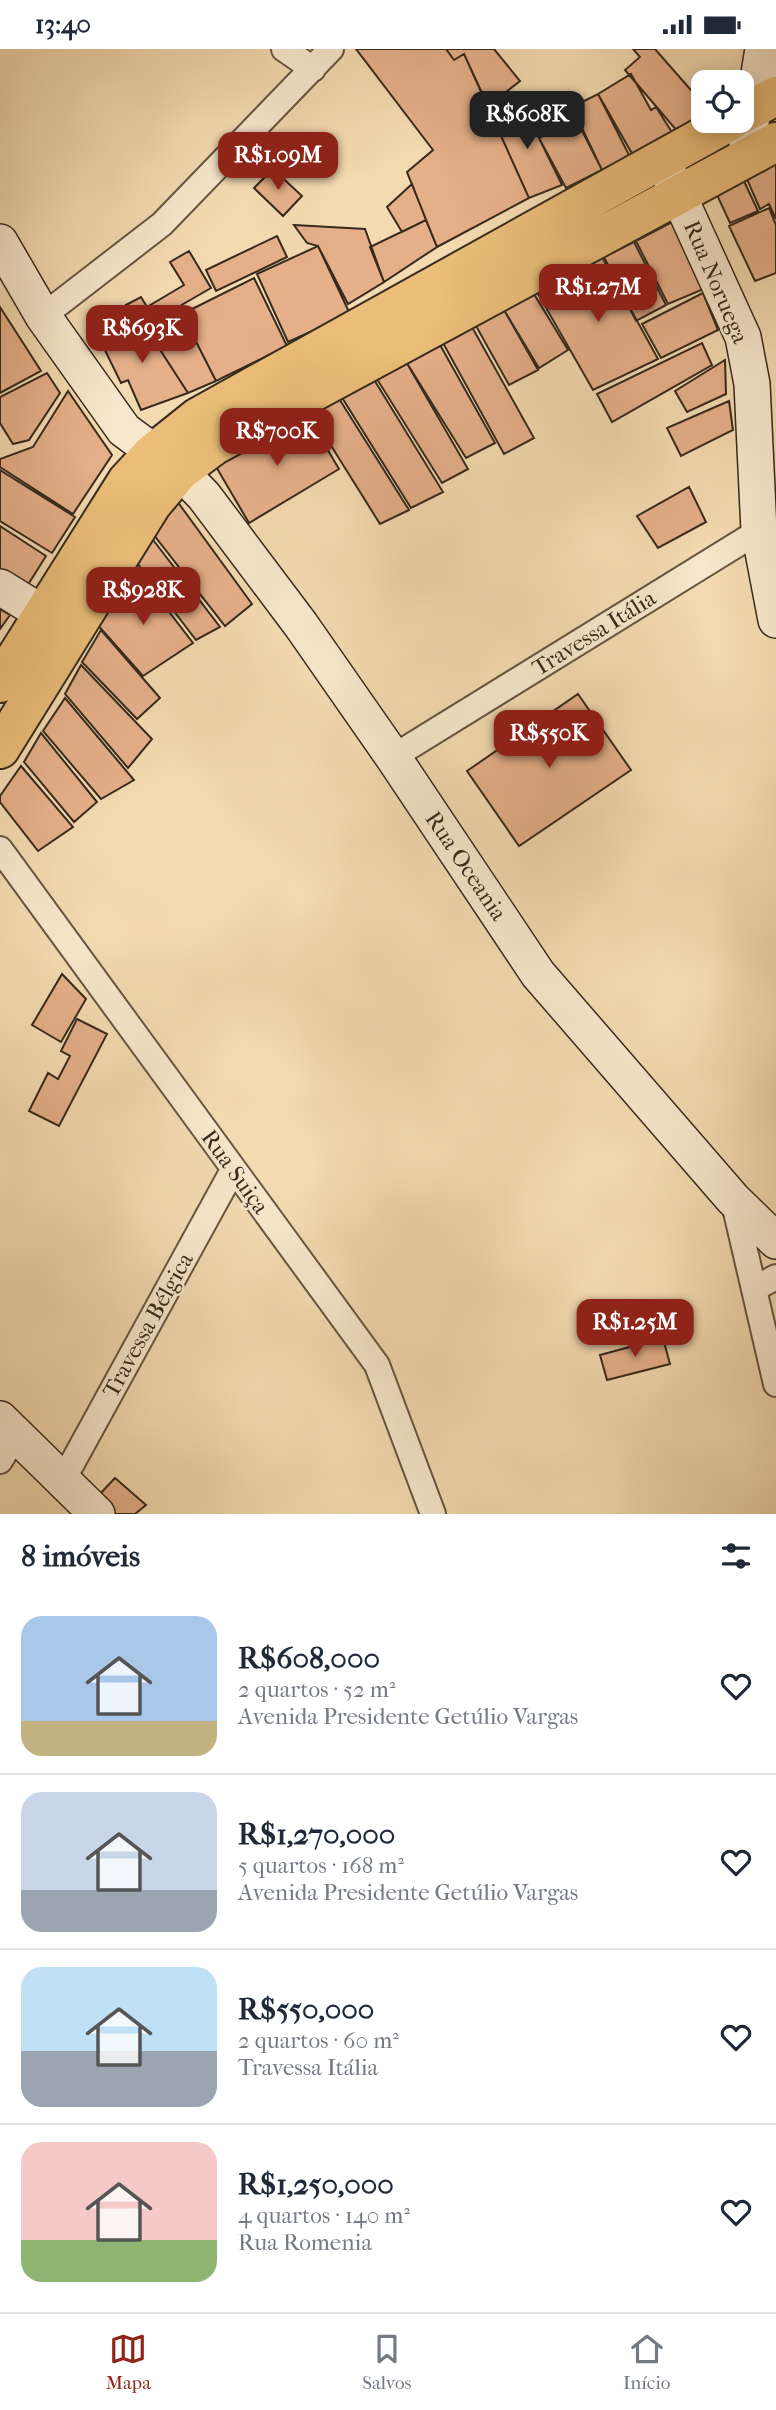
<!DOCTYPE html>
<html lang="pt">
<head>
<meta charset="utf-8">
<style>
  body { margin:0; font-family:"IM FELL French Canon",serif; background:#f6f6f7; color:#1f2937; height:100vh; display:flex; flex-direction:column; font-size:26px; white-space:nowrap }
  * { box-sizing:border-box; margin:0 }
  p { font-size:23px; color:#747a83 }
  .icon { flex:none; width:38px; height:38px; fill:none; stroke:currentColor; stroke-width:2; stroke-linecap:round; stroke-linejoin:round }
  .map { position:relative; height:1465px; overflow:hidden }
  .details { display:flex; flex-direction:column; background:#fff; flex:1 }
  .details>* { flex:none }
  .controls { position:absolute; left:691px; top:21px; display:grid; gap:14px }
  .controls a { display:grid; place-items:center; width:63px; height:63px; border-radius:14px; background:#fff; box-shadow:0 4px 18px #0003; font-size:35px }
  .price { position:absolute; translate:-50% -60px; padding:0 16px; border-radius:14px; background:#8f2418; color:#fff; font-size:23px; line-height:46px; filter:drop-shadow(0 2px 4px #0008) }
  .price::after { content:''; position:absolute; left:50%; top:42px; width:21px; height:16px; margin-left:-10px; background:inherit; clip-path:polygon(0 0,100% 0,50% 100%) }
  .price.on { background:#222; color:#fff }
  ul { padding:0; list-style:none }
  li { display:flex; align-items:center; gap:21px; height:175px; padding:0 21px }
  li+li { border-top:2px solid #e0e1e3 }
  li span { display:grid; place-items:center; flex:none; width:196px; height:140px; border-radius:21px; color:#555 }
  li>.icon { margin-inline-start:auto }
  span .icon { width:84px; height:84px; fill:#fffc; stroke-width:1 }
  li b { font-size:30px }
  h2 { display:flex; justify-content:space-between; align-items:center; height:84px; padding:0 21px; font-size:30px }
  .status { display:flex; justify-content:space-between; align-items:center; height:49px; padding:0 35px; background:#fff; direction:ltr }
  .status svg { height:19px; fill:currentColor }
  .menu { display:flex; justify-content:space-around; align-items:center; height:98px; border-top:2px solid #e0e1e3; background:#fff; font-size:19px; color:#747a83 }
  .menu a { display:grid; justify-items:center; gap:4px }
  .menu .on { color:#8f2418 }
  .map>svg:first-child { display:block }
  .building { fill:#e5af89; stroke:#362a1c; stroke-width:2 }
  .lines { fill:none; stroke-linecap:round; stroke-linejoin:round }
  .street-casing { stroke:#665641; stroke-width:28 }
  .secondary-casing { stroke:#362a1c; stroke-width:38 }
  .primary-casing { stroke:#362a1c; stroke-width:42 }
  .street { stroke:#f8e7cc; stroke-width:24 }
  .secondary { stroke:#f8e7cc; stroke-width:35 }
  .primary { stroke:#eabd78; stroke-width:38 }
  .labels { text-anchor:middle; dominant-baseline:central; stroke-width:5; stroke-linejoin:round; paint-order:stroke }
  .street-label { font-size:23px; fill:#362a1c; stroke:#f8e7cc }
</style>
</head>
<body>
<div class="status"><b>13:40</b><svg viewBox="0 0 49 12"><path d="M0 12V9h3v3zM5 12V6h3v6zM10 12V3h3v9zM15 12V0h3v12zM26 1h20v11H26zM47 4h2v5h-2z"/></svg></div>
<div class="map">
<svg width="776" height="1465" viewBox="0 0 776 1465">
  <rect width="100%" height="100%" fill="#f4dab1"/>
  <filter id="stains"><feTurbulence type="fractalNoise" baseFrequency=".00286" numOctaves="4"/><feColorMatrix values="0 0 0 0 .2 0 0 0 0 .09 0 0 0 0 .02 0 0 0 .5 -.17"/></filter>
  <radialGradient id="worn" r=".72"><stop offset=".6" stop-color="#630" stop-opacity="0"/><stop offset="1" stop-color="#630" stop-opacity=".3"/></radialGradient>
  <path class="building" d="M356 0H446L454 11 464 5 529 149 437 198 407 123 433 101Z
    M446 0H494L520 32 488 57 464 5 454 11Z
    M633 0H655L704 56V61L678 83 625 21 640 8Z
    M631 25 651 61 656 58 673 85 634 108 598 45Z
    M598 45 630 108 602 121 572 58Z
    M526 53 539 89 562 136 529 149 493 69Z
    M576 70 602 121 566 139 539 89Z
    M776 109V170L769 155 760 160 746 128Z
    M273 120 302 147 283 167 254 139Z
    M743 130 758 162 730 174 717 146Z
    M412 135 426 171 402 183 387 158Z
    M769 159 776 176V224L755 232 729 177Z
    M426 171 437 198 384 233 370 198Z
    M672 173 706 239 668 255 636 192Z
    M294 176 365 180 384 233 348 255 318 197 307 194Z
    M277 187 287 208 216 242 206 221Z
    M634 193 666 256 636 272 604 208Z
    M318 197 350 265 288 293 257 225Z
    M189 202 211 239 140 280 126 256 141 248 147 258 184 236 170 213Z
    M602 208 658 310 593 341 537 243Z
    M254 229 287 297 216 332 182 265Z
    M703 244 718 281 661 309 642 275Z
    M534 245 568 301 539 319 504 261Z
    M0 258 41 322 0 344Z
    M177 261 182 265 216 332 188 344 146 279Z
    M504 261 538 321 509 336 476 277Z
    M131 271 135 279H146L188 344 141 361 128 331 121 334 98 287Z
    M472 278 534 389 504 405 443 294Z
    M439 294 495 394 466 409 405 311Z
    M702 294 712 316 612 373 597 345Z
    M405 311 468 420 442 434 375 327Z
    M725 311 726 345 687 363 675 342Z
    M47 324 60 344 29 391 13 395 0 374V348Z
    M373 329 443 443 411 459 341 347Z
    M68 342 112 406 73 465 0 418V410L33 398Z
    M338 348 409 461 380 475 310 363Z
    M729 352 733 381 681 407 667 379Z
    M307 366 339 420 249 474 215 416Z
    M0 421 75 468 52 504 0 472Z
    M689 438 706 473 658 499 637 467Z
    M177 452 252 555 225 577 150 481Z
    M0 477 46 507 24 542 0 526Z
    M147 483 220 578 196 591 134 510Z
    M133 516 193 594 143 627 95 573 111 559 106 552 112 547 120 555 139 540 124 528Z
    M0 560 10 566 0 580Z
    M101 581 160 649 137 670 82 613Z
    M81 616 152 690 128 719 65 645Z
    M578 645 631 721 519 797 467 722Z
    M65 649 134 731 101 750 43 682Z
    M41 684 97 753 74 773 24 713Z
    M21 717 73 778 38 802 0 753V747Z
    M62 925 86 950 61 993 32 976Z
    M77 970 107 985 59 1077 29 1062 48 1024 58 1030 70 1007 61 1002Z
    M663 1289 670 1315 607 1331 600 1306Z
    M115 1429 146 1456 135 1465H116L97 1448Z"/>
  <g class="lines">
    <defs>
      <path id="street" d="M284 0 313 20
        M43 267 162 175 331 0
        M393 708 759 482
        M0 800 377 1316 433 1465
        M733 1150 776 1335
        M754 1240 776 1228
        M0 1412 16 1386
        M63 1431 233 1121"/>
      <path id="secondary" d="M745 110 763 0
        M667 121 743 288 752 335 759 482 776 571
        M0 193 43 267 124 381 180 422 204 447 301 576 393 708 538 925 733 1150 776 1192
        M0 538 42 564
        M0 1370 97 1465"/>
      <path id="primary" d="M742 65 776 47
        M0 634 127 432 153 404 198 368 731 72
        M0 700 152 455 180 422 215 396 776 93"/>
    </defs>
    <use href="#street" class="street-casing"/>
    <use href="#secondary" class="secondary-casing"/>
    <use href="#primary" class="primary-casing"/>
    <use href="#street" class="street"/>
    <use href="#secondary" class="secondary"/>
    <use href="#primary" class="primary"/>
  </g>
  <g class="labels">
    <g class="street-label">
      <text transform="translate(716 233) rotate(67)">Rua Noruega</text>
      <text transform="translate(594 584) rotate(-32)">Travessa Itália</text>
      <text transform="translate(466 817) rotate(56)">Rua Oceania</text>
      <text transform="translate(235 1123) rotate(54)">Rua Suiça</text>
      <text transform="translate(148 1276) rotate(-61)">Travessa Bélgica</text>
    </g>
  </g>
  <rect width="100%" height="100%" filter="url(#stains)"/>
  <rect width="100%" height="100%" fill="url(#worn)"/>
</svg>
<div class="controls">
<a><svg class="icon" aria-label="locate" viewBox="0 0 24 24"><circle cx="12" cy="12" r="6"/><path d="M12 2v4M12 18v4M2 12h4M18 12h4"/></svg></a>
</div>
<b class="price on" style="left:527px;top:102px">R$608K</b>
<b class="price" style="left:278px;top:143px">R$1.09M</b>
<b class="price" style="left:598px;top:275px">R$1.27M</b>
<b class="price" style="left:142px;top:316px">R$693K</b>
<b class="price" style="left:277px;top:419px">R$700K</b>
<b class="price" style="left:143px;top:578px">R$928K</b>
<b class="price" style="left:549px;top:721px">R$550K</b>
<b class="price" style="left:635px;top:1310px">R$1.25M</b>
</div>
<section class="details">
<h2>8 imóveis<svg class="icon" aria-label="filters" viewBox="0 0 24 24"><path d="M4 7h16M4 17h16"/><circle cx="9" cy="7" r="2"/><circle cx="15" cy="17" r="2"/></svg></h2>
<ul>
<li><span style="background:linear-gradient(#a9c7e8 75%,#c2b280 0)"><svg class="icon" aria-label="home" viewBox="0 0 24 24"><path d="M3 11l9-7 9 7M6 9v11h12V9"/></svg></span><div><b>R$608,000</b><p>2 quartos · 52 m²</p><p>Avenida Presidente Getúlio Vargas</p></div><svg class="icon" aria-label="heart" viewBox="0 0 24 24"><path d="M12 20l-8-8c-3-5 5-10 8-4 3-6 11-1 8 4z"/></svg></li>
<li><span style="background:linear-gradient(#c9d6e8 70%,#9aa5b1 0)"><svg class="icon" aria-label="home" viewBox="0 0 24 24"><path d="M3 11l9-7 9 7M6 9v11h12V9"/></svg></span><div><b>R$1,270,000</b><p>5 quartos · 168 m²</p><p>Avenida Presidente Getúlio Vargas</p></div><svg class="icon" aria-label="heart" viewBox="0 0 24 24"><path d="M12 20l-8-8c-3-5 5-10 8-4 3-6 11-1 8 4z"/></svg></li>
<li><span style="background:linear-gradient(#bfe0f5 60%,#9aa5b1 0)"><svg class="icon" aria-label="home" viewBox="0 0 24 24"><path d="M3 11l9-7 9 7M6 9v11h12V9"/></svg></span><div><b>R$550,000</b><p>2 quartos · 60 m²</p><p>Travessa Itália</p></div><svg class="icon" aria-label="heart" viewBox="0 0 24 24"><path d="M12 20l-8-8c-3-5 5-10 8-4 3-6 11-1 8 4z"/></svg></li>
<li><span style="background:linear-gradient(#f6c9c9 70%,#8fb573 0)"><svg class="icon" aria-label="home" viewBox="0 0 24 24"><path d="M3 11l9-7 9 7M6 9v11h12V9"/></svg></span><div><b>R$1,250,000</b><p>4 quartos · 140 m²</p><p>Rua Romenia</p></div><svg class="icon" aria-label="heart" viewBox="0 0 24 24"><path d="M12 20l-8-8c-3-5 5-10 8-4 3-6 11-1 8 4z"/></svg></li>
</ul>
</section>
<nav class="menu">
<a class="on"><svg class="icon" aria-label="map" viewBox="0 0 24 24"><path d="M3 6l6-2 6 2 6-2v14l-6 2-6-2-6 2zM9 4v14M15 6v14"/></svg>Mapa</a>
<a><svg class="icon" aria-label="saved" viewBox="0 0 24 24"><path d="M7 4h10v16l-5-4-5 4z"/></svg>Salvos</a>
<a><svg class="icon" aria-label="home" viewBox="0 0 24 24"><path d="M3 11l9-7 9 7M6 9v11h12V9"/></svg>Início</a>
</nav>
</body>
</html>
